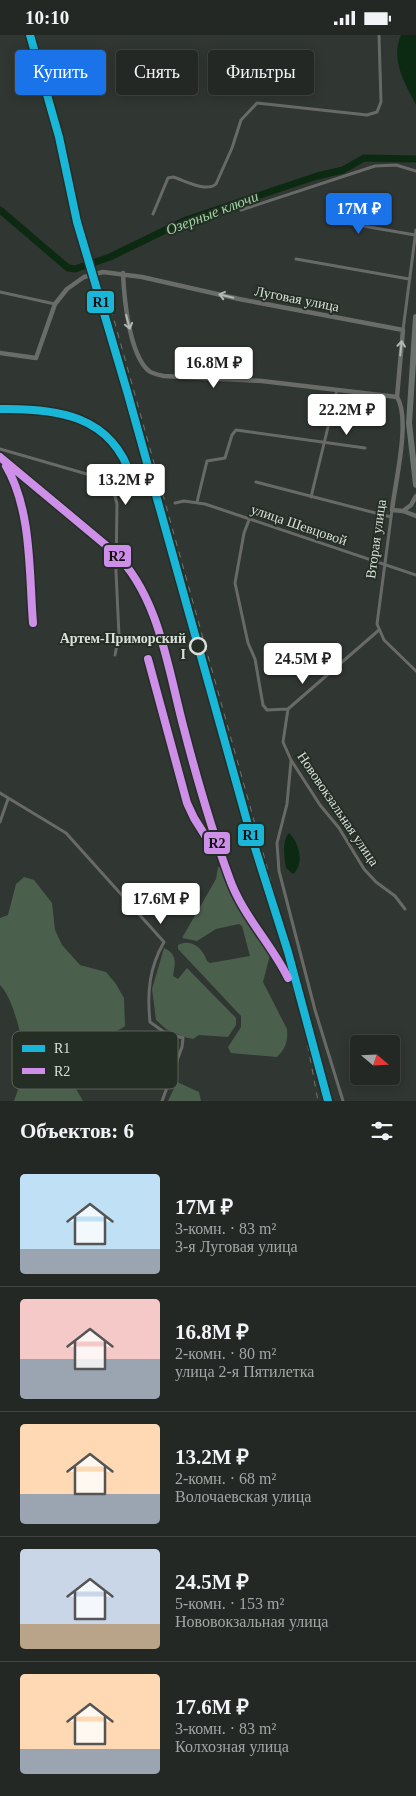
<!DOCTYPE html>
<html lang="ru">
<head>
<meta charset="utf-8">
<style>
  body { margin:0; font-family:Georgia,serif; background:#2c302d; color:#f1f3f6; height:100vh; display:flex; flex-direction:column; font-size:19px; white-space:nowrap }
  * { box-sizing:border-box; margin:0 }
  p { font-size:16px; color:#a3a6a7 }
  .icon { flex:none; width:28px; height:28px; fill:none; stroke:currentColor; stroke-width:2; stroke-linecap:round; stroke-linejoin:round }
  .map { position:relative; height:1066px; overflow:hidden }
  .drawer { display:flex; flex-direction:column; background:#242825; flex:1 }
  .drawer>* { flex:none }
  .guide { position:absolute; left:15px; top:15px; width:386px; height:45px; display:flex; gap:10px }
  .needle { width:32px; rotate:109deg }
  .controls { position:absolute; left:350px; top:1000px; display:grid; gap:10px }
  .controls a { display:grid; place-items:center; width:50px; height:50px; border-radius:5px; background:#242825; box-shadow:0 2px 12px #0003,0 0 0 1px #414442; font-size:25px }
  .price { position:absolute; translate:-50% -42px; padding:0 11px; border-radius:5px; background:#fff; color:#222; font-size:16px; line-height:32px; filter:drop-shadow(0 1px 2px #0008) }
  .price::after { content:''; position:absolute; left:50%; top:30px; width:15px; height:11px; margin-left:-8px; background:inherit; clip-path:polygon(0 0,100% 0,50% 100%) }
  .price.active { background:#1a73e8; color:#fff }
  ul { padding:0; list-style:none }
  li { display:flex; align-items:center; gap:15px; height:125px; padding:0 20px }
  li+li { border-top:1px solid #414442 }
  li span { display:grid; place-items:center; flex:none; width:140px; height:100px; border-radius:5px; color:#555 }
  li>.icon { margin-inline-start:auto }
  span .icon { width:60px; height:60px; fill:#fffc; stroke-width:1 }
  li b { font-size:21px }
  h2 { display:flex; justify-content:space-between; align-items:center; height:60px; padding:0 20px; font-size:21px }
  .chip { padding:0 18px; border-radius:5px; background:#242825; box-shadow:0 2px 12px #0003,0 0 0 1px #414442; font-size:18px; line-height:45px }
  .chip.active { background:#1a73e8; color:#fff }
  .status { display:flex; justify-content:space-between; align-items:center; height:35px; padding:0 25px; background:#242825; direction:ltr }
  .status svg { height:14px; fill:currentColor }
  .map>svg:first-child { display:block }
  .green { fill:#4b5f4d }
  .water { fill:#0c2a11 }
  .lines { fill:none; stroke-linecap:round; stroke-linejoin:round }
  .river { stroke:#0c2a11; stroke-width:7 }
  .street { stroke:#686a68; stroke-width:3 }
  .secondary { stroke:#696c69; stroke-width:4.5 }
  .highway { stroke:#6c726d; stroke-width:6 }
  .rail { stroke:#717371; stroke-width:1; stroke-dasharray:6 6; stroke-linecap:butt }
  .rail-1-casing { stroke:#242e25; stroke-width:11 }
  .rail-2-casing { stroke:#242e25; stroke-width:11 }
  .rail-1 { stroke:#1ab6d8; stroke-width:8 }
  .rail-2 { stroke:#ce8fe9; stroke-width:8 }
  .oneway { stroke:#b2b7b2 }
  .stop-dot { fill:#242e25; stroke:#d9e0da; stroke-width:2.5 }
  .labels { text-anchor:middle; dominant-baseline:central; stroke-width:4; stroke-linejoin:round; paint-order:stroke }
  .street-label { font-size:14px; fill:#d9e0da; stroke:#242e25 }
  .stop-label { font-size:14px; font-weight:bold; fill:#d9e0da; stroke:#242e25; text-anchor:end }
  .water-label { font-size:15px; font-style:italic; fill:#9dd6a2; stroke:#242e25 }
  .key { fill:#242e25; stroke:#5a635b; stroke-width:1 }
  .key-label { font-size:14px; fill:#d9e0da }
  .line-badge { stroke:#242e25; stroke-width:2 }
  .pale-badge-label { font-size:14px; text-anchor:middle; font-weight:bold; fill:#111 }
</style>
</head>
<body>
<div class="status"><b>10:10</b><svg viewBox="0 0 49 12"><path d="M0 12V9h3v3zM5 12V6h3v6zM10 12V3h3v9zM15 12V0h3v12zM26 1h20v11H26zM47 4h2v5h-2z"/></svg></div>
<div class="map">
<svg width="416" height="1066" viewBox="0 0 416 1066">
  <rect width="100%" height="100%" fill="#303631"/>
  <path class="green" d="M218 832H222L240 871 271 916 263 947 287 994C288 1006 286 1013 277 1022L231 1018 228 1012 241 992V981L178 914V910C192 903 203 914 207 926L210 928 250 921 242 891 239 889 216 894 197 906 182 903 216 844Z
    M24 842 34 845 52 868 55 895 62 910 80 930 106 937 116 949 124 963 125 991C116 999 104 996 96 1005L75 1047V1052L83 1066H14C18 1054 24 1041 24 1028 25 1010 13 962 0 950V883L8 880 16 849Z
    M164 913C178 919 175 929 173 941L178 944 187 933 236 983V990L228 1002 199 1000 193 1004 184 1002 166 994 156 985 152 954Z
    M177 1047 199 1057 201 1066H168Z"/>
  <path class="water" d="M401 0H416V70C405 48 390 25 401 0Z
    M289 798C299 807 305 829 293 839L286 833C284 822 282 806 289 798Z"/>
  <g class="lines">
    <path class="river" d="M0 175 68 233 75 234 110 222 186 185 317 141 343 135 364 123 416 124"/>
    <path class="street" d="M346 165 343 187 346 188 415 200
      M241 175 375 131 396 130 416 136
      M153 179 168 143 173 142C184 145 206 158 216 149L232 113 241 85 257 68 367 80 377 77 381 67 379 0
      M296 224 409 244
      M0 257 55 269
      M403 295 416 195
      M0 414 104 444 113 454 117 469 116 537 119 600 115 620
      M256 447 391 482
      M311 462 337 355
      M197 467 207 426 225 423 232 400 236 395 365 413
      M175 468 184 466 205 469 416 540
      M392 475 377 589 384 605 416 636
      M249 485 244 498 235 548 248 608 255 624 263 670 267 675 288 674
      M379 595 288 674 283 707 291 725 320 770 339 793 364 834 376 847 395 861 405 874
      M291 726 287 769 277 808 279 836 315 975 343 1066
      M0 758 66 798 164 907C149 933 147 958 150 987L164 997 183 1003 182 1012 162 1066
      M0 787 8 764"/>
    <path class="secondary" d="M123 238C124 262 129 320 149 336 153 339 159 340 164 341L262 346 397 362
      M0 318 36 323 55 269 67 254 84 242 103 237 142 242 239 264 403 295 397 362
      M397 362C411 384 395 448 392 475L403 476 416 481
      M403 476 411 470 416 461"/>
    <path class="highway" d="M416 282 409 388 416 450"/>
    <path class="rail" d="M27 0 52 86
      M111 274 274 857
      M0 374C56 373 112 380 131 442
      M0 422 114 517C156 558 164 621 179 676 194 733 209 791 230 846 242 876 262 900 279 927 288 941 293 956 300 971
      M7 432C32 476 29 539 33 588
      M148 624 187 768 194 783 216 818
      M299 963 318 1066"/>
    <defs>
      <path id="rail-1" d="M30 0 59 102 77 187 127 356 250 797 288 917 328 1066
        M0 374C56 373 112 380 131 442"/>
      <path id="rail-2" d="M0 422 114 517C160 562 168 635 184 694 197 744 211 793 229 842 242 880 271 908 288 943
        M6 431C32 475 29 539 33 588
        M148 624 187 768 194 783 211 810"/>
    </defs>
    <use href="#rail-1" class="rail-1-casing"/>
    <use href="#rail-2" class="rail-2-casing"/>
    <use href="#rail-1" class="rail-1"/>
    <use href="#rail-2" class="rail-2"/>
  </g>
  <defs><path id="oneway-shaft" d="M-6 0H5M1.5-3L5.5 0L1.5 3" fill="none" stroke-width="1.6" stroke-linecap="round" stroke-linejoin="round" transform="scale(1.25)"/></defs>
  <g class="oneway">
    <use href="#oneway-shaft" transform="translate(226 261) rotate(-167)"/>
    <use href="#oneway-shaft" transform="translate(128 287) rotate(75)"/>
    <use href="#oneway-shaft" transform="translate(401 313) rotate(-84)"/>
  </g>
  <circle class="stop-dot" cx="198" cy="611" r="8"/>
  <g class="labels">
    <g class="street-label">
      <text transform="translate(297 264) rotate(11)">Луговая улица</text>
      <text transform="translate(299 490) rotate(19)">улица Шевцовой</text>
      <text transform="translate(376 504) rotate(-82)">Вторая улица</text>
      <text transform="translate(338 774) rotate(56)">Нововокзальная улица</text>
    </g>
    <g class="stop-label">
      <text x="186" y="603">Артем-Приморский<tspan x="186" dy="16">I</tspan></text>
    </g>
    <g class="water-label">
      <text transform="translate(212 178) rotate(-21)">Озерные ключи</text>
    </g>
  </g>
  <rect x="12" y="996" width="166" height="58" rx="8" class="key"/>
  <rect x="22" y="1010" width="23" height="7" fill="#1ab6d8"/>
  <rect x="22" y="1033" width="23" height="6" fill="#ce8fe9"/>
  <g class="key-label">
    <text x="54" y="1018">R1</text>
    <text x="54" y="1041">R2</text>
  </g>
  <g class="line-badge">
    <rect x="86" y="255" width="29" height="24" rx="5" fill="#1ab6d8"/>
    <rect x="103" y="509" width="29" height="24" rx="5" fill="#ce8fe9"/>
    <rect x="237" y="788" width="28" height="24" rx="5" fill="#1ab6d8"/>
    <rect x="203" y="796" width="28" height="24" rx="5" fill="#ce8fe9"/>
  </g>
  <g class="pale-badge-label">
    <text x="101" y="272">R1</text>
    <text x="117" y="526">R2</text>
    <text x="251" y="805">R1</text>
    <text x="217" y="813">R2</text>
  </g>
</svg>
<div class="controls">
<a><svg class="needle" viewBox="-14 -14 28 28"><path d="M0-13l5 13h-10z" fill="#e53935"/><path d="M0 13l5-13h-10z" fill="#a3a6a7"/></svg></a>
</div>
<b class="price active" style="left:359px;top:200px">17M ₽</b>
<b class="price" style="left:214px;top:354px">16.8M ₽</b>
<b class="price" style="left:347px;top:401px">22.2M ₽</b>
<b class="price" style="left:126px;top:471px">13.2M ₽</b>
<b class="price" style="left:303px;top:650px">24.5M ₽</b>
<b class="price" style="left:161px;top:890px">17.6M ₽</b>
<div class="guide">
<a class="chip active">Купить</a>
<a class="chip">Снять</a>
<a class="chip">Фильтры</a>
</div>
</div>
<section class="drawer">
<h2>Объектов: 6<svg class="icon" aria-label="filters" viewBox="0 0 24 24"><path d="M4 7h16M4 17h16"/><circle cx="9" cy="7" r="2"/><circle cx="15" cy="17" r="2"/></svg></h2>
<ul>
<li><span style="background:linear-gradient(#bfe0f5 75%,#9aa5b1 0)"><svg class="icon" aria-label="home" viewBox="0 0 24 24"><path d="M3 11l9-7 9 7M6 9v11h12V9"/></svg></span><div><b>17M ₽</b><p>3-комн. · 83 m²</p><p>3-я Луговая улица</p></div></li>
<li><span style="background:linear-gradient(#f6c9c9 60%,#9aa5b1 0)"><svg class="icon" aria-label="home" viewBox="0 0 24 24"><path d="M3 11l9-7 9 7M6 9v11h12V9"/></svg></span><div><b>16.8M ₽</b><p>2-комн. · 80 m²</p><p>улица 2-я Пятилетка</p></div></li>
<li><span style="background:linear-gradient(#ffd9b3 70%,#9aa5b1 0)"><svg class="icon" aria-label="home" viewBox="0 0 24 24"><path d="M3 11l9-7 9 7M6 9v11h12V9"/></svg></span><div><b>13.2M ₽</b><p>2-комн. · 68 m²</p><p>Волочаевская улица</p></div></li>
<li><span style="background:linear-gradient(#c9d6e8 75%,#b9a48a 0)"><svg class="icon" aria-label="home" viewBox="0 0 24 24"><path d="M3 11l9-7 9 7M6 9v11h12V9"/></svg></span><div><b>24.5M ₽</b><p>5-комн. · 153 m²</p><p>Нововокзальная улица</p></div></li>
<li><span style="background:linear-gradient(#ffd9b3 75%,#9aa5b1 0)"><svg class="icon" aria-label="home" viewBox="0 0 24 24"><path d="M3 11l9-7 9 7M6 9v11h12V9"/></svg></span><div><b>17.6M ₽</b><p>3-комн. · 83 m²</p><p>Колхозная улица</p></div></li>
</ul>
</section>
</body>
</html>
